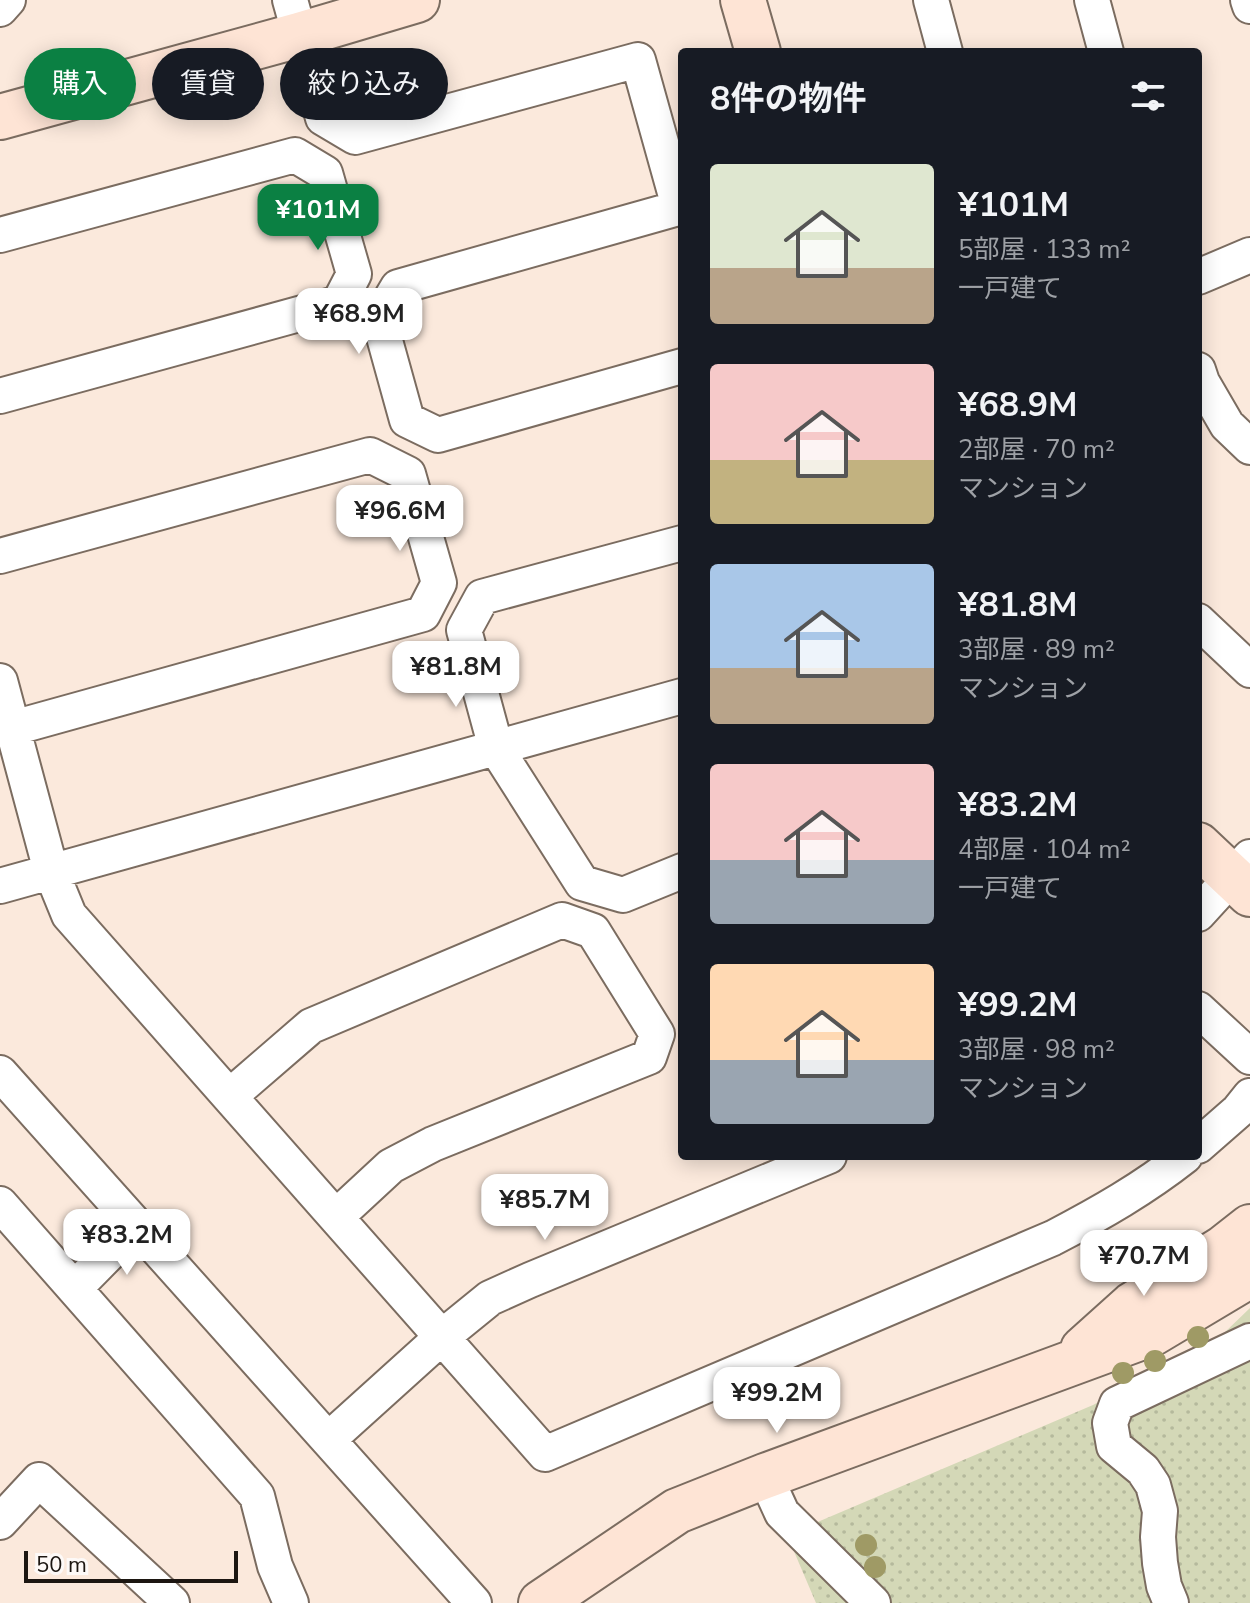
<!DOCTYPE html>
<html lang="ja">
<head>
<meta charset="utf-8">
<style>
  body { margin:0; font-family:"Nunito Sans","Noto Sans JP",sans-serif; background:#20242c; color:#f1f3f6; height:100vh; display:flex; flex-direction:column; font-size:30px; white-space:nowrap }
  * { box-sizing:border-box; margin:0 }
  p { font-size:26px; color:#9ea1a6 }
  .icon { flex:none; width:44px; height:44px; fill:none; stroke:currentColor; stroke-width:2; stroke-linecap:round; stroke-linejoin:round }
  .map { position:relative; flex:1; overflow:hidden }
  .details { position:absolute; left:678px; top:48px; width:524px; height:1112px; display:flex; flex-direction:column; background:#171b24; border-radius:8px; box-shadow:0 4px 20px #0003 }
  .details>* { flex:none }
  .top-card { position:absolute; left:24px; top:48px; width:534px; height:72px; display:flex; gap:16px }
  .scale { position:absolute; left:24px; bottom:20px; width:214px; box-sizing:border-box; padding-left:8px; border:4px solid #1c1611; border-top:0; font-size:22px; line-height:28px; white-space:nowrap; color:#1c1611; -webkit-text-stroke:6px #fdf9f7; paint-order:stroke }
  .price { position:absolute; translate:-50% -68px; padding:0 18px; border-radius:16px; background:#fff; color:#222; font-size:26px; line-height:52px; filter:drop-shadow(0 2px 4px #0008) }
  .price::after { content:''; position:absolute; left:50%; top:48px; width:24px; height:18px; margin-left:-12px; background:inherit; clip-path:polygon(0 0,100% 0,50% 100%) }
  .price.current { background:#0b8043; color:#fff }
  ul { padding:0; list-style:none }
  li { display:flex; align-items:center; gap:24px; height:200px; padding:0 32px }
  li span { display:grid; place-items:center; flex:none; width:224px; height:160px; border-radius:8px; color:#555 }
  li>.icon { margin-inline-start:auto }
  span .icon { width:96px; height:96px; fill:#fffc; stroke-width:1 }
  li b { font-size:34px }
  h2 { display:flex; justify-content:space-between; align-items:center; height:96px; padding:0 32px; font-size:34px }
  .chip { padding:0 28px; border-radius:36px; background:#171b24; box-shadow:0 4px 20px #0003; font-size:28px; line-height:72px }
  .chip.current { background:#0b8043; color:#fff }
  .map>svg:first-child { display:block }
  .park { fill:url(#park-dots) }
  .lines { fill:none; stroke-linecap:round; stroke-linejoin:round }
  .street-casing { stroke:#7b6c60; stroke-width:38 }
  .secondary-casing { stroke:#7b6c60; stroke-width:48 }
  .street { stroke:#fff; stroke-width:34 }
  .secondary { stroke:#fee4d5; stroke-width:44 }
  .tree { fill:#9f9a65 }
</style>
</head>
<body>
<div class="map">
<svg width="1250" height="1603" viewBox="0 0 1250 1603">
  <defs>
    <pattern id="park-dots" width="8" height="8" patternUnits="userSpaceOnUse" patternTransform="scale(2)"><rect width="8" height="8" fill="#d4d8b7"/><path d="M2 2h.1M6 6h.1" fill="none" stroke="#b5b99c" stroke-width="1.8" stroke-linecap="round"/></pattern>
  </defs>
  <rect width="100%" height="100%" fill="#fbe9dc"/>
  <path class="park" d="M1250 1308V1603H816L787 1535 1093 1405 1223 1334Z"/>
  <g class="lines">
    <defs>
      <path id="street" d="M290 0 323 118 355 137 638 60 679 207
        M931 0 945 52
        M1092 0 1106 52
        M1248 0 1250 6
        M0 9 8 0
        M682 207 398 287 379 319 407 420 438 435 682 366
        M0 235 295 155 325 173 354 274 339 303 0 396
        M1198 277 1250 255
        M1198 370 1202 382 1227 425 1250 447
        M682 543 482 597 464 630 496 748 582 883 623 895 682 871
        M0 556 370 455 408 474 439 583 423 614 13 728
        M1198 621 1250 670
        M0 681 51 871 69 915 545 1454 1053 1238C1101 1213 1143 1189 1185 1156
        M0 886 682 696
        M1198 914 1250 857
        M1198 1009 1250 1057
        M0 1073 474 1603
        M230 1096 311 1026 562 920 593 931 657 1034 649 1057 433 1144 391 1166 337 1216
        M1198 1146 1238 1111 1250 1096
        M0 1204 257 1496 275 1566 291 1603
        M75 1288 137 1225
        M329 1439 442 1337 490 1298 530 1280 829 1156
        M765 1476 782 1513 873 1603
        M0 1522 39 1480 172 1603
        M1171 1603 1164 1586 1160 1563 1158 1537 1160 1511 1153 1485 1143 1470 1114 1446 1110 1423 1117 1404 1250 1341"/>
      <path id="secondary" d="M743 0 758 52
        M0 117 299 35 417 0
        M1198 845 1250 894
        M1083 1349 1132 1305 1222 1249 1250 1227
        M541 1603 677 1511 765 1476 1153 1333 1250 1275"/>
    </defs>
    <use href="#street" class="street-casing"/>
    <use href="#secondary" class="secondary-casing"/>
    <use href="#street" class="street"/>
    <use href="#secondary" class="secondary"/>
  </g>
  <g class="tree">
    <circle cx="1198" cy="1337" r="11"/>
    <circle cx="1155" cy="1361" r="11"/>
    <circle cx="1123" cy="1373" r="11"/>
    <circle cx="866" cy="1545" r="11"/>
    <circle cx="875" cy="1567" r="11"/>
  </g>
</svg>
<div class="scale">50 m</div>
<b class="price current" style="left:318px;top:252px">¥101M</b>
<b class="price" style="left:359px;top:356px">¥68.9M</b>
<b class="price" style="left:400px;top:553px">¥96.6M</b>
<b class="price" style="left:456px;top:709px">¥81.8M</b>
<b class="price" style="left:545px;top:1242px">¥85.7M</b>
<b class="price" style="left:127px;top:1277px">¥83.2M</b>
<b class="price" style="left:1144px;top:1298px">¥70.7M</b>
<b class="price" style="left:777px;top:1435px">¥99.2M</b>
<div class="top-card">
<a class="chip current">購入</a>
<a class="chip">賃貸</a>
<a class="chip">絞り込み</a>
</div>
<section class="details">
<h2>8件の物件<svg class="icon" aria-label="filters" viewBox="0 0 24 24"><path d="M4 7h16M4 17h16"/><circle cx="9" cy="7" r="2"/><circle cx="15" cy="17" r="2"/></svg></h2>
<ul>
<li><span style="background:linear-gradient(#dfe7d0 65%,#b9a48a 0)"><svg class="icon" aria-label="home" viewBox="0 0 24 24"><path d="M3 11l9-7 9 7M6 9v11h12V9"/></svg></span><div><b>¥101M</b><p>5部屋 · 133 m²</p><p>一戸建て</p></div></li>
<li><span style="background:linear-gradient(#f6c9c9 60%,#c2b280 0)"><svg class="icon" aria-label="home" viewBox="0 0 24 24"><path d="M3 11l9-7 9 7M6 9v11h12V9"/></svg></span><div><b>¥68.9M</b><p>2部屋 · 70 m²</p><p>マンション</p></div></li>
<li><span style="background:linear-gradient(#a9c7e8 65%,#b9a48a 0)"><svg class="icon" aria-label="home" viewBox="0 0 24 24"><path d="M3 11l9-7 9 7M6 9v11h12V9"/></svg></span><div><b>¥81.8M</b><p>3部屋 · 89 m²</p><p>マンション</p></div></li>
<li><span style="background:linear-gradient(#f6c9c9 60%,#9aa5b1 0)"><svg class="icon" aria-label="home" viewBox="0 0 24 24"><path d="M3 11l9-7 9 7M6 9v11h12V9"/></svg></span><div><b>¥83.2M</b><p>4部屋 · 104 m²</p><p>一戸建て</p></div></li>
<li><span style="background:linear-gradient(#ffd9b3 60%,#9aa5b1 0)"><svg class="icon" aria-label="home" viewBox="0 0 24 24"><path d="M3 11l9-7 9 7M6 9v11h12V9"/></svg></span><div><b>¥99.2M</b><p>3部屋 · 98 m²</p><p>マンション</p></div></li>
</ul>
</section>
</div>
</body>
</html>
